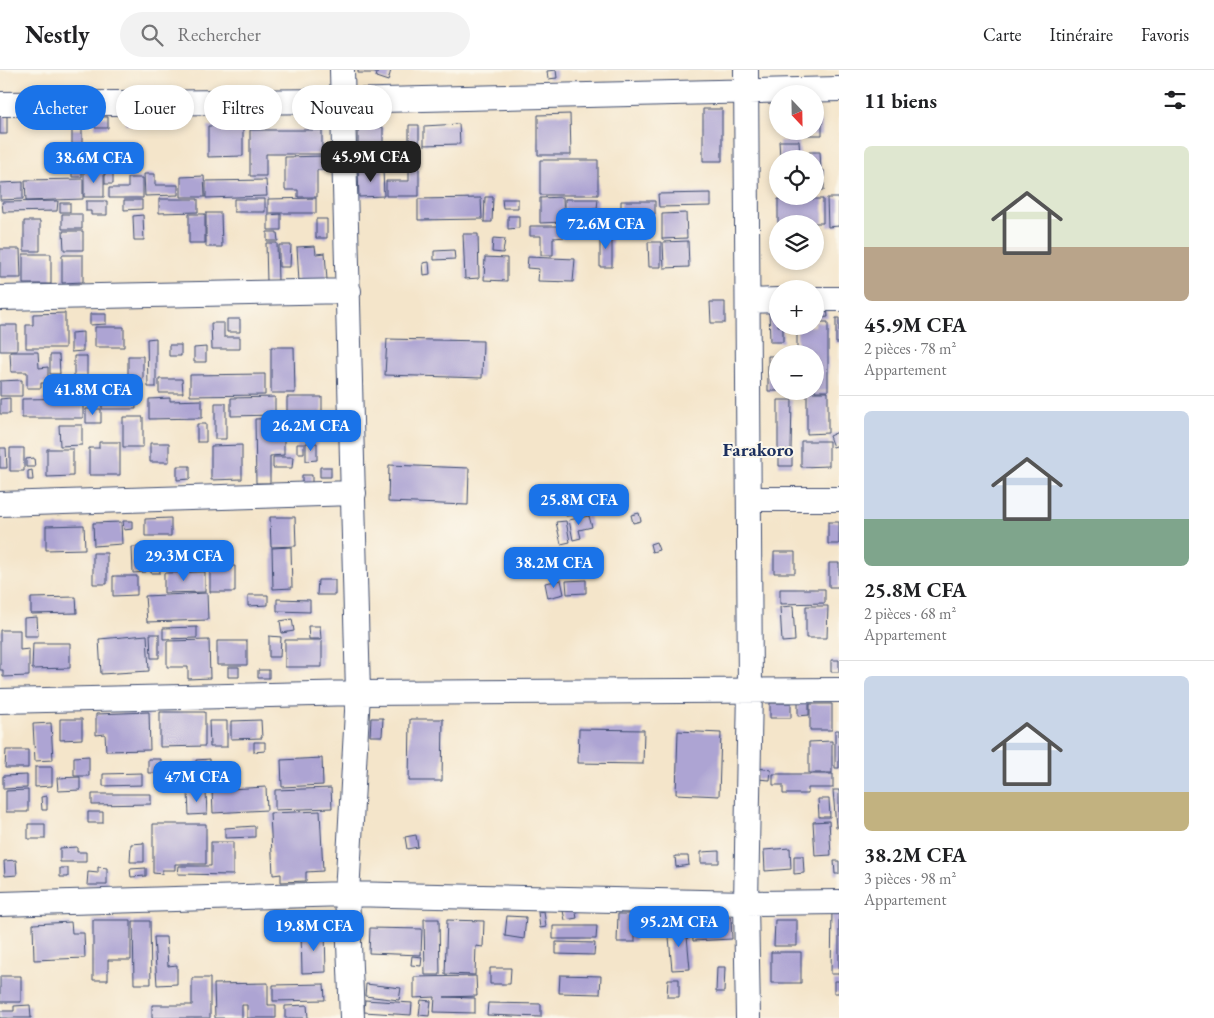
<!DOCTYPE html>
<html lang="fr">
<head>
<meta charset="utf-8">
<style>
  body { margin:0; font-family:"EB Garamond",serif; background:#f2f2f2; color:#202124; height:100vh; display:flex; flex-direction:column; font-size:19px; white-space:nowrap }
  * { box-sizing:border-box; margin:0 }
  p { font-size:16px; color:#757577 }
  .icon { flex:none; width:28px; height:28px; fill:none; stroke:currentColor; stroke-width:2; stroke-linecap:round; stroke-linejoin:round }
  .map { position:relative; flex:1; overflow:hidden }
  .panel { display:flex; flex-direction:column; background:#fff; width:375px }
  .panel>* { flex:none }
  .guide { position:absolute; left:15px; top:15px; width:475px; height:45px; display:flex; gap:10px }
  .needle { width:32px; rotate:158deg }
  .tools { position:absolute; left:769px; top:15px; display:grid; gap:10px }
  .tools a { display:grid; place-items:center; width:55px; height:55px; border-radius:50%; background:#fff; box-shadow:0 2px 8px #0003; font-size:25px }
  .price { position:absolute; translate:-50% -42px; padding:0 11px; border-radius:10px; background:#1a73e8; color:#fff; font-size:16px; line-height:32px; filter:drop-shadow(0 1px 2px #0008) }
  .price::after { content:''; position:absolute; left:50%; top:30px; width:15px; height:11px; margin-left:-8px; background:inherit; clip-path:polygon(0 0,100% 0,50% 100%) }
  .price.on { background:#222; color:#fff }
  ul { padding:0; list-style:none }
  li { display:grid; align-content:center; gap:10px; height:265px; padding:0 25px }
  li+li { border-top:1px solid #e0e0e0 }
  li span { display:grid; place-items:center; height:155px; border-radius:8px; color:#555 }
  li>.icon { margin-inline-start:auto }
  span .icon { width:90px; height:90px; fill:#fffc; stroke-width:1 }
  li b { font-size:21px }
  h2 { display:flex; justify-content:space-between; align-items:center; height:60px; padding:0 25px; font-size:21px }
  .chip { padding:0 18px; border-radius:22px; background:#fff; box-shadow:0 2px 8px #0003; font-size:18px; line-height:45px }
  .chip.on { background:#1a73e8; color:#fff }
  header { display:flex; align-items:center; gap:30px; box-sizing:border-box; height:70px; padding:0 25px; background:#fff; border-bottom:1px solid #e0e0e0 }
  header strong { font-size:24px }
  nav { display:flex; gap:28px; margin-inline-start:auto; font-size:18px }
  .search { width:350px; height:45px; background:#f2f2f2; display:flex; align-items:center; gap:12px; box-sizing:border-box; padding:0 18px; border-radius:28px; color:#757577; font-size:19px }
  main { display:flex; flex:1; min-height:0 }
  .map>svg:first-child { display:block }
  .building { fill:#ada4d3 }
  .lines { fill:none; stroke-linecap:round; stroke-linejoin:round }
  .minor-casing { stroke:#3c4a6e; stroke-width:26 }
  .minor { stroke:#fff; stroke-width:24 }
  .labels { text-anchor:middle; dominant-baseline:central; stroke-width:4; stroke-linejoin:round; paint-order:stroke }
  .neighbourhood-label { font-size:19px; font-weight:bold; fill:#1b2f5e; stroke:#fbf7ec }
</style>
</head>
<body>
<header>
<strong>Nestly</strong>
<div class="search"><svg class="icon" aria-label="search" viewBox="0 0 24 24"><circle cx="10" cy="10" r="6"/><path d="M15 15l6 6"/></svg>Rechercher</div>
<nav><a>Carte</a><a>Itinéraire</a><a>Favoris</a></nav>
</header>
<main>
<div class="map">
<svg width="839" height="948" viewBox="0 0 839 948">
  <rect width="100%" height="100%" fill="#fbf7ec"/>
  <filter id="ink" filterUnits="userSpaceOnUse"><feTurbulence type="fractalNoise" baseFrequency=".02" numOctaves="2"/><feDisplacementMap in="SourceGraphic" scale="10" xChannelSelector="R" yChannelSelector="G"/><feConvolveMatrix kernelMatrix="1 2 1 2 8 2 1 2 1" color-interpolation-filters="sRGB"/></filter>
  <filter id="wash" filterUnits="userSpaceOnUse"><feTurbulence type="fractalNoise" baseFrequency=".0096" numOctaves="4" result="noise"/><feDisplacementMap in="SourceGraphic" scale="20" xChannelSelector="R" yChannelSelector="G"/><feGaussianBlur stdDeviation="1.12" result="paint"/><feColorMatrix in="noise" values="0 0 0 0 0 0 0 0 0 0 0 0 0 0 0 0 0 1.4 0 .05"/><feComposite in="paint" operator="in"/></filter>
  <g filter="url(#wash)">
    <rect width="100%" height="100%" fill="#f4e5ca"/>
    <g id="blocks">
      <path class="building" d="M358 0H376V3H358Z
        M378 0H391L388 11 376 7Z
        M556 0 557 8 548 9 547 1Z
        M703 39H722V91H703Z
        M125 43H137V55H126Z
        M570 44 571 85H538V45Z
        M0 46H7V64H0Z
        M95 47H108V58H95Z
        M815 51H822V65H800V61H815Z
        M459 54 460 74 424 75V56Z
        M409 55H419V126H386V111H409Z
        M208 56H243V86L208 87Z
        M383 57V90H358V58Z
        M72 59H82V107H72Z
        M250 60H322V84H266V106H250Z
        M779 71H799L800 88H780Z
        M809 82H820L821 100H815V89H809Z
        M325 86V100H317V127H298V120H285V87Z
        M540 90H598V125H540Z
        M105 94H113V114H105Z
        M358 99H383L384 126 359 127Z
        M824 100V120H815V101Z
        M84 101H104V127H84Z
        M144 104H155V115H178V125L145 126Z
        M204 106 205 127H181V107Z
        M128 108H143V128H109V118H128Z
        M83 109V129L26 131 25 110Z
        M266 110 267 126 206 128V111Z
        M23 112V129L0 130V113Z
        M711 123V136L659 137 658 124Z
        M485 127H493L492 152H484Z
        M563 127 564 152 540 153V128Z
        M316 128V143H268V129Z
        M481 128 482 149 418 150V129Z
        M827 128H839V156L828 157Z
        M159 129H198V142L159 143Z
        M234 129H265V142H234Z
        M502 129H518V138H503Z
        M565 129H598L597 139H586V144H576L575 139 565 140Z
        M778 129H823V153H778Z
        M124 130H142V139L124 140Z
        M58 131 57 141 3 142 2 132Z
        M86 131H107V145H91V141H86Z
        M621 131H655V144H621Z
        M60 133H70V142H60Z
        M206 143H221L222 177H206Z
        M686 143 687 168 662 169V144Z
        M62 144H82V159H62Z
        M189 144H205V173H189Z
        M281 144V160H268V145Z
        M143 145 144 170H134L133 146Z
        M508 146H519V158L508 159Z
        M316 149H327V168H316Z
        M24 151H40V181H24Z
        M530 156H566V167L553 168V185H541V166H530Z
        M63 161H83V180H64Z
        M267 162H277L278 171H267Z
        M463 164H478L479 208 465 209Z
        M600 164H612V197H600Z
        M493 168 505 169 503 183 492 182Z
        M688 171 689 197 664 198 663 172Z
        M648 172H661V197H649Z
        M266 173H277L278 212H267Z
        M279 175H291L290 197H279Z
        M315 176 316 184 325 183 327 210 299 212 297 177Z
        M0 179H20L21 208H0Z
        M454 180 455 189 434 190V181Z
        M23 184H51V214H23Z
        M62 185H83V212L62 213Z
        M485 187 507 188V211L484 210Z
        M528 187 575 189 573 212 538 211 539 199 527 198Z
        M429 192 430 204 424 205 423 193Z
        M710 232H725V253H711Z
        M818 237H827L828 247 818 248Z
        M769 239H778V256H783V272H770Z
        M65 243V278H26V255H33V244Z
        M90 244H106V254L90 255Z
        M836 248H839V273H836Z
        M227 249H240V262H227Z
        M815 252H828V321H815V284H797V256H815Z
        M211 253H224V267H240V279H212Z
        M0 255H17V281H0Z
        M95 257H124V277H95Z
        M83 262V281L71 282V263Z
        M156 268V317H148L147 269Z
        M387 269 483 271 482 308 385 305Z
        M169 275H181V286H169Z
        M206 277V292H194V278Z
        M271 277H294L295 323H271Z
        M10 282H38L39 298 48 297V313H41V318H27V302H11Z
        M50 285H59L60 304H50Z
        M74 286H87V306H74Z
        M128 286H143V309H128Z
        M768 286H778V321H768Z
        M265 304V325L190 326V305Z
        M159 309H182L183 323H159Z
        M22 310V326H0V311Z
        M807 322H828V363L807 364Z
        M102 325H135L136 339H102Z
        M275 327V345L231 346V328Z
        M287 327H322V355H287Z
        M10 328V344H0V329Z
        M83 328V348H22V329Z
        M170 328V331L202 330V348L149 349V329Z
        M778 330H792L791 380 778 381Z
        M215 333H226V369H215Z
        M86 339H101V353H86Z
        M123 347H143V377H123Z
        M284 348V385L270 386V413H256L255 349Z
        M197 354H206V372H197Z
        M59 355H82V375L60 376Z
        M838 362 839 375 833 377 829 366Z
        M801 371H829V396L801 397Z
        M99 372H120V405H89V378H99Z
        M150 373H169V392H150Z
        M306 373H317V390L306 391Z
        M297 374H304V383H297Z
        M242 375V409L211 410V376Z
        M0 378H6L7 398H0Z
        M10 378H24V401H10Z
        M47 379H73V406L47 407Z
        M779 383 792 384V396H779Z
        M273 387H293L292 398H273Z
        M34 388 35 397H26V389Z
        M389 395 469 398 468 435 388 432Z
        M177 396H190V409L177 410Z
        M320 397H331V407H320Z
        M32 400 33 410H28V401Z
        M302 405H312V416H302Z
        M586 433 588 443 566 446 565 436Z
        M639 443 641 451 633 453 631 445Z
        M589 446 592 457 579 460 581 468 573 470 569 450Z
        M270 447H295L296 476 271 477Z
        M171 448V466H145V449Z
        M123 451H132V459L124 460Z
        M566 451 570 472 561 474 556 452Z
        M121 452 122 474 94 476 93 453Z
        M828 452H839V474H828Z
        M84 455 85 479 46 480V456Z
        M656 472 659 480 652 482 650 474Z
        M132 477H145L146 502 133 503Z
        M291 477 292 518 273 519 272 478Z
        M210 478H220V496H235V522H210Z
        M774 482H795V503H774Z
        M93 483H107V514H93Z
        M159 485 160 503H151L150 486Z
        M829 493H839V517H829Z
        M205 502V522L164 523V503Z
        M113 506H137V525L113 526Z
        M318 510H335V525H317Z
        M561 510 564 524 548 528 545 513Z
        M586 510V523L567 524 566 511Z
        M780 519H825V533L780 534Z
        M207 523 208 550 147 552 145 526Z
        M248 525H268V535L248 536Z
        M76 527 77 543 31 544V528Z
        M277 529 310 530V542L277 541Z
        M793 536 795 571 782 572 780 537Z
        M806 536H828L827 568H806Z
        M37 547 38 566H24V548Z
        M292 549 294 561 282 563 280 551Z
        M308 556H320L321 569H309Z
        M197 557V568L163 569V558Z
        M0 560H20V580L29 579V606L3 607V600H0Z
        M150 564H159V588H151Z
        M147 565 149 601 101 604 99 569Z
        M269 566 281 567 280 587H269Z
        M209 570 210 608 188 609V597H167V571Z
        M285 570H322V597H285Z
        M217 571H247V595H217Z
        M33 573H70V598L32 599Z
        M831 590H839V602H831Z
        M228 597H239V607H228Z
        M258 600H269V608H258Z
        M798 632H809V645L798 646Z
        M770 633H791V648H770Z
        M810 634H832V660H810Z
        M149 642 150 680 106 681 105 664 96 665V644Z
        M160 642H205V676L160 677Z
        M371 648H383L382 666H370Z
        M60 649H82V669L60 670Z
        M410 649H443L442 711H409Z
        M261 650 262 668 231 669V651Z
        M209 651H227V677H210Z
        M51 653 53 690 35 691 33 654Z
        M579 659 644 660 643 694 578 693Z
        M835 660H839V698H835Z
        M678 661 721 663 719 726 676 724Z
        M832 671V703H809V672Z
        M254 672H265V681L254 682Z
        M6 680H28V698H5Z
        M89 686V706H74V687Z
        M322 688 323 715 282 717 281 690Z
        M148 689H161V703H148Z
        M210 689V717H196V690Z
        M35 697H52V716L35 717Z
        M758 698 771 700 770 710 757 709Z
        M142 703V715L103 716V704Z
        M773 704H833V718H808V724H783V715H773Z
        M27 705V718L3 719V706Z
        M80 707V720L58 721 57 708Z
        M266 717 267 740 213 743 212 720Z
        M331 718 332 738 275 740V720Z
        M28 720V742H6V721Z
        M833 720H839V757H836Z
        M188 722H206L207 744 189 745Z
        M92 724H151V734L92 735Z
        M47 726V740H42L41 727Z
        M818 729H829L830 747H819Z
        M320 741 323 801 306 802V811L281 812V804L273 805 270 743Z
        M88 742H103V753H88Z
        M829 751 831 785 815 786 813 752Z
        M28 754H45V769H28Z
        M153 754H206V794H175V800H162V804L153 803Z
        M255 756V767L225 768V758Z
        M416 765 418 777 407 779 405 767Z
        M211 772H233V805L178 804 179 796H211Z
        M144 773V792H130L131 774Z
        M77 777V782H86V792H60V778Z
        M790 778 791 799 765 801 764 780Z
        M719 781V793H701V782Z
        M675 786H688L689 795 676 797Z
        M794 786H803L804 803 794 804Z
        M16 790 17 805 5 806 4 791Z
        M834 791H839V804H835Z
        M98 797 107 798V815H87L88 802 98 803Z
        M60 798H68V807H60Z
        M146 798V806L131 807 130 799Z
        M575 838 577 848 565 850 563 841Z
        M832 840H839V904H831Z
        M544 841 546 857 540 858 538 842Z
        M330 843V859L312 860V844Z
        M618 844H635V872H617Z
        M507 846 526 847 524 869 505 866Z
        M731 847 732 869 693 871 692 848Z
        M424 849H439L440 905H425Z
        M93 850H131V890H108V910H93Z
        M447 850 484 851 483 877 476 876 475 905 445 904Z
        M775 850H797V876H774Z
        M133 851H150L151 914H134Z
        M71 852 72 863H84L85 888 34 890 33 854Z
        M686 855 690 899 672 900 668 856Z
        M553 856H597L596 869H553Z
        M370 858 422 859 421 885 369 883Z
        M325 861 326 902 302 903 301 862Z
        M154 867H166L168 896 177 895V914L157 915Z
        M556 872 595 873 594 885 556 884Z
        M771 882H801V913H771Z
        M412 886 422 887 421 896 411 895Z
        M717 897H725L724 922H716Z
        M490 898H511L510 914H490Z
        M560 905 601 906 600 924 559 923Z
        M0 906H21V932H0Z
        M476 906 477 926 444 927 475 928V943L434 942 435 927 414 928V907Z
        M192 908H210V948H152V935H192Z
        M668 909H679V927H667Z
        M834 911H839V923H834Z
        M268 913V935H276V948H247V935H242V948H215L214 914Z
        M324 914 325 930 273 931V915Z
        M366 914 401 918 399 930 365 926Z
        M365 930 412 933 411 945 364 942Z
        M421 930 431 931 429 946 419 945Z
        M488 933 541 934V947L487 945Z
        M30 935 31 948H0V941H14V936Z
        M307 935 308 948H285V936Z"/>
    </g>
  </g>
  <g filter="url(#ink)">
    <use href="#blocks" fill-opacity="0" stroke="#3c4a6e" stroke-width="1"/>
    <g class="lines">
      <defs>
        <path id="minor" d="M342 0 358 623 347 824 352 948
          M746 0 750 619 746 833 748 948
          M0 34 341 31 839 19
          M0 228 349 221
          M815 229H839
          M748 231 778 230
          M749 429H839
          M0 434 354 423
          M0 631 358 623 839 620
          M0 834 347 824 746 833 839 832"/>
      </defs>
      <use href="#minor" class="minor-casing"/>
      <use href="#minor" class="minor"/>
    </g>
  </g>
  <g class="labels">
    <g class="neighbourhood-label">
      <text x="758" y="379">Farakoro</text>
    </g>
  </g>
</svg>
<div class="tools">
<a><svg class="needle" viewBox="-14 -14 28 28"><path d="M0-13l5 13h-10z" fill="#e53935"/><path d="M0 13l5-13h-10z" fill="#757577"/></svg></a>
<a><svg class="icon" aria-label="locate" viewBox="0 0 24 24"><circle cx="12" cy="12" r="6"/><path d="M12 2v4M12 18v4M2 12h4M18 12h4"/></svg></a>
<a><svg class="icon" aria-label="layers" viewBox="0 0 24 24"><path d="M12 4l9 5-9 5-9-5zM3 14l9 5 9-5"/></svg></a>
<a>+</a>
<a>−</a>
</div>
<b class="price on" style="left:371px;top:113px">45.9M CFA</b>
<b class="price" style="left:94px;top:114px">38.6M CFA</b>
<b class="price" style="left:606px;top:180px">72.6M CFA</b>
<b class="price" style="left:93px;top:346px">41.8M CFA</b>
<b class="price" style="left:311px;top:382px">26.2M CFA</b>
<b class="price" style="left:579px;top:456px">25.8M CFA</b>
<b class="price" style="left:184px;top:512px">29.3M CFA</b>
<b class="price" style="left:554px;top:519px">38.2M CFA</b>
<b class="price" style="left:197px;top:733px">47M CFA</b>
<b class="price" style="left:679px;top:878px">95.2M CFA</b>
<b class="price" style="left:314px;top:882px">19.8M CFA</b>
<div class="guide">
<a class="chip on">Acheter</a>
<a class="chip">Louer</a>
<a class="chip">Filtres</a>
<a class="chip">Nouveau</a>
</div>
</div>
<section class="panel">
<h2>11 biens<svg class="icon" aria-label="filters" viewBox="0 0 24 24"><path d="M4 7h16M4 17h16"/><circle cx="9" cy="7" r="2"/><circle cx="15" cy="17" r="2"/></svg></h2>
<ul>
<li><span style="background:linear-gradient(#dfe7d0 65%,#b9a48a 0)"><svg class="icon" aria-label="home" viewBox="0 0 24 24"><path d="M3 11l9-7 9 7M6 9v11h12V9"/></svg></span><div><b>45.9M CFA</b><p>2 pièces · 78 m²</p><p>Appartement</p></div></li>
<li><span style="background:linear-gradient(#c9d6e8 70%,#7fa58c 0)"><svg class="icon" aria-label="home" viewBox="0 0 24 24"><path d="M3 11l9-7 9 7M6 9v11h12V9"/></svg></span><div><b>25.8M CFA</b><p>2 pièces · 68 m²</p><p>Appartement</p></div></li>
<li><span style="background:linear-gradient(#c9d6e8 75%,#c2b280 0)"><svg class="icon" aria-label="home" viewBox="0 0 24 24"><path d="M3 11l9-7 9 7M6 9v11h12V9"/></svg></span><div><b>38.2M CFA</b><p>3 pièces · 98 m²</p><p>Appartement</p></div></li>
</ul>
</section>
</main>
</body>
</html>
